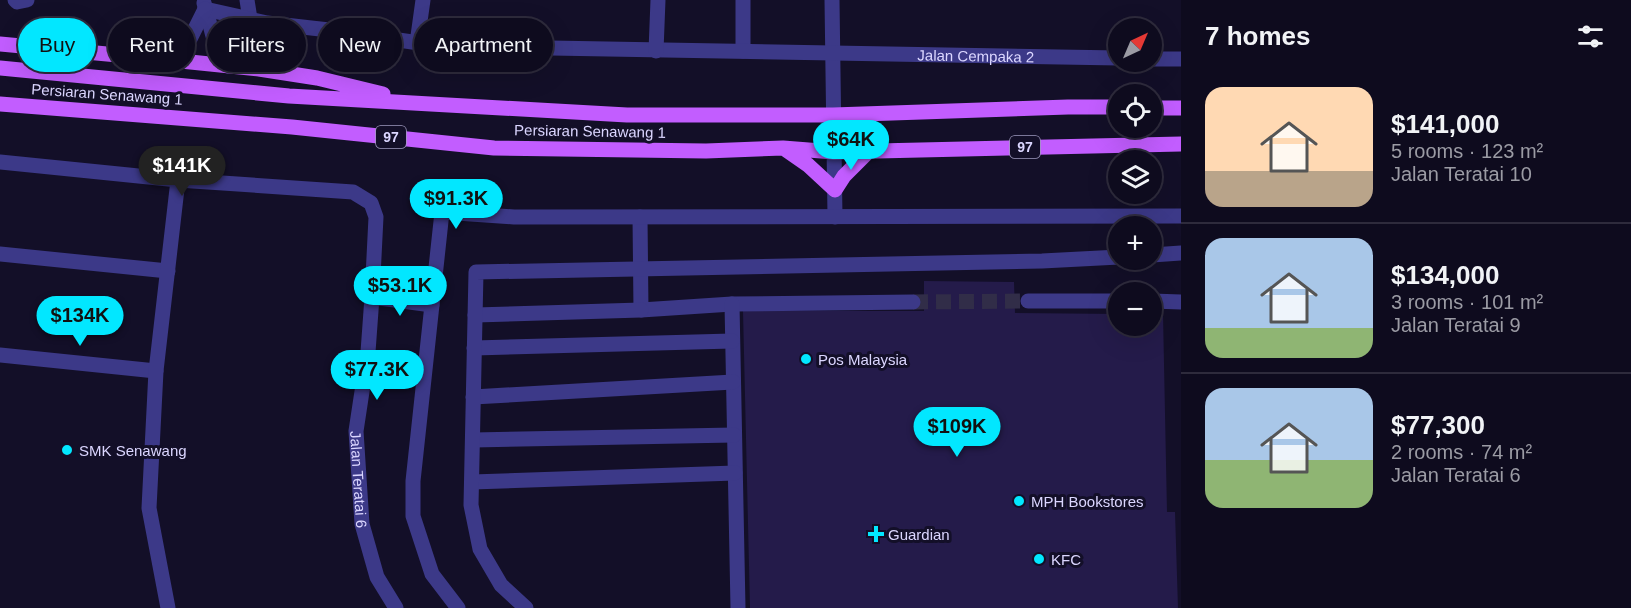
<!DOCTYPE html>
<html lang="en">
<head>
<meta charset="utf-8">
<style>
  body { margin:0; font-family:Helvetica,sans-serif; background:#171427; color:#f1f3f6; height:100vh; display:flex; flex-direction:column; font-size:22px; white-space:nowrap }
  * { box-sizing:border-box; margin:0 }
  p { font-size:20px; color:#9b9ba4 }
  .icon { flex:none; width:33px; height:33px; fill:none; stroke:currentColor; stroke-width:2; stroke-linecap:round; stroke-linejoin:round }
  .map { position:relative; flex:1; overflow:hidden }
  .side { display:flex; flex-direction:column; background:#0e0b1e; width:450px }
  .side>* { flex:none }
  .banner { position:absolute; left:18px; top:18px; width:570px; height:54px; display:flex; gap:12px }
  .needle { width:39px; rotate:44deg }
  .controls { position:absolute; left:1108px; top:18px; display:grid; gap:12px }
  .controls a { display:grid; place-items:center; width:54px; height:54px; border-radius:50%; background:#0e0b1e; box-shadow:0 6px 24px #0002,0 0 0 2px #2e2b3c; font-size:30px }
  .price { position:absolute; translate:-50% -51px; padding:0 14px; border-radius:21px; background:#02e7ff; color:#111; font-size:20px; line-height:39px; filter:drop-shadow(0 2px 3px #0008) }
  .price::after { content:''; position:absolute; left:50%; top:36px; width:18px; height:14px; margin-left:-9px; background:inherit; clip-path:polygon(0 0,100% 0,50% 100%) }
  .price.current { background:#222; color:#fff }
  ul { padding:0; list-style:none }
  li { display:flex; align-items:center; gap:18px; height:150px; padding:0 24px }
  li+li { border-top:2px solid #2e2b3c }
  li span { display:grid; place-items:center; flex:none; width:168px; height:120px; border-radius:18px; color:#555 }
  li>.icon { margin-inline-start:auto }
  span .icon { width:72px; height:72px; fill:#fffc; stroke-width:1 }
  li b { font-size:26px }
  h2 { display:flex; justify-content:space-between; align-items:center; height:72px; padding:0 24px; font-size:26px }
  .pill { padding:0 21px; border-radius:27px; background:#0e0b1e; box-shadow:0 6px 24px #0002,0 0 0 2px #2e2b3c; font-size:21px; line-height:54px }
  .pill.current { background:#02e7ff; color:#111 }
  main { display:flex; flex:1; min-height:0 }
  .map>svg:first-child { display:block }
  .building { fill:#241b4a }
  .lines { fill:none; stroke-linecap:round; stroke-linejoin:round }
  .minor-tunnel { stroke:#312d48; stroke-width:15; stroke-dasharray:15 8; stroke-linecap:butt }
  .minor { stroke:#3c3988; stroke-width:15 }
  .major { stroke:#c25dff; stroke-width:15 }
  .poi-dot { fill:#02e7ff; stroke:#130f28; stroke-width:2 }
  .labels { text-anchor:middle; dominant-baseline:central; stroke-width:6; stroke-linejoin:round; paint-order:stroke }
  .shield { fill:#130f28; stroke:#9f9abe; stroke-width:1.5 }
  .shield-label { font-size:14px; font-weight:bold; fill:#dbd6ff }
  .street-label { font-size:15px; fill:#dbd6ff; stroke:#130f28 }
  .poi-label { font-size:15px; fill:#dbd6ff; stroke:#130f28; text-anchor:start }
</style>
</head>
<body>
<main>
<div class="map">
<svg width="1181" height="608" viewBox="0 0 1181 608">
  <rect width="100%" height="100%" fill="#130f28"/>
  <path class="building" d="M924 281 1014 282 1015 313 1119 314V326H1152V314H1163L1167 512H1175L1178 608H750L743 311H924Z"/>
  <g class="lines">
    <path class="minor-tunnel" d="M913 302 1028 301"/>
    <g class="minor">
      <path d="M15 0 17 2 27 0"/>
      <path d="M247 0 250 19"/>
      <path d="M743 0V51"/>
      <path d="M832 0 835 217"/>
      <path d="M204 3 216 47 228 66"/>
      <path id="s1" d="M205 9 267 23 329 30 440 46 1119 58"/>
      <path d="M417 43 423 0"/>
      <path d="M656 51 658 0"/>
      <path d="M1152 59H1181"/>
      <path d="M171 60 189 41 205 9"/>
      <path id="s2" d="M0 162 178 180 353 192 371 203 376 217 372 297 368 352 356 431 362 524 377 577 396 608"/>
      <path d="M640 217 641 310 732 304 913 302"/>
      <path d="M0 254 168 271"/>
      <path d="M1152 255 1181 253"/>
      <path d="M372 297 432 305"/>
      <path d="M1028 301H1119"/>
      <path d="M1152 301 1181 302"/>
      <path d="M732 304 738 608"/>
      <path d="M475 315 641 310"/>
      <path d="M474 348 732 341"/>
      <path d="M0 355 156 371"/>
      <path d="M473 397 733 382"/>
      <path d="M473 440 734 435"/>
      <path d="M472 482 735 473"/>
      <path d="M168 608 149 508 156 371 178 180"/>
      <path d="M458 608 432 574 413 516V481L442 212 514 217 1181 216"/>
      <path d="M526 608 501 585 480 549 471 505 476 272 1042 261 1119 257"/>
    </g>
    <path class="major" d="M0 44 171 60 259 69 317 78 383 94
      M0 68 289 96 627 115H833L1068 107H1119
      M0 104 292 127 494 148 706 151 783 148 834 152 1181 144
      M1152 108H1181
      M785 149 808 165 835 190 844 176 869 151"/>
  </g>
  <g class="poi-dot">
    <circle cx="806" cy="359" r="6"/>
    <circle cx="67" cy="450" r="6"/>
    <circle cx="1019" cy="501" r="6"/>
    <path d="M873 525h6v6h6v6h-6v6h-6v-6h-6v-6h6z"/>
    <circle cx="1039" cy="559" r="6"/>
  </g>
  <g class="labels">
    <g class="shield">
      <rect x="376" y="126" width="30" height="22" rx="4.5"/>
      <rect x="1010" y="136" width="30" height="22" rx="4.5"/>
    </g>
    <g class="shield-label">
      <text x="391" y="137">97</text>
      <text x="1025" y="147">97</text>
    </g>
    <g class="street-label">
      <text stroke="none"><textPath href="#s1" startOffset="774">Jalan Cempaka 2</textPath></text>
      <text transform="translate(107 94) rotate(4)">Persiaran Senawang 1</text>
      <text transform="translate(590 131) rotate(1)">Persiaran Senawang 1</text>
      <text stroke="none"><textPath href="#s2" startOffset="654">Jalan Teratai 6</textPath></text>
    </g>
    <g class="poi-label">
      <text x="818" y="359">Pos Malaysia</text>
      <text x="79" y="450">SMK Senawang</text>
      <text x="1031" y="501">MPH Bookstores</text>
      <text x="888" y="534">Guardian</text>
      <text x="1051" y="559">KFC</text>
    </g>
  </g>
</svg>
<div class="controls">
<a><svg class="needle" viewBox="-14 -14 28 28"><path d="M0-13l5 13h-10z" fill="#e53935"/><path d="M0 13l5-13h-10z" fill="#9b9ba4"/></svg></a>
<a><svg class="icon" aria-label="locate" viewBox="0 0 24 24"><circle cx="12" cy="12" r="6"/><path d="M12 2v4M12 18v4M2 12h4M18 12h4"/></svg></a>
<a><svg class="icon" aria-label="layers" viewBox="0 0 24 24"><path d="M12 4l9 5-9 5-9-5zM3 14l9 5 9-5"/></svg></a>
<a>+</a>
<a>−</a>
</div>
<b class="price" style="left:851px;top:171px">$64K</b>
<b class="price current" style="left:182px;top:197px">$141K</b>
<b class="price" style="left:456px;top:230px">$91.3K</b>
<b class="price" style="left:400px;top:317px">$53.1K</b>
<b class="price" style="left:80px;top:347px">$134K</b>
<b class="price" style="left:377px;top:401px">$77.3K</b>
<b class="price" style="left:957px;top:458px">$109K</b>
<div class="banner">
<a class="pill current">Buy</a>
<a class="pill">Rent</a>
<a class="pill">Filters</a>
<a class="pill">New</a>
<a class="pill">Apartment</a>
</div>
</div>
<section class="side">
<h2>7 homes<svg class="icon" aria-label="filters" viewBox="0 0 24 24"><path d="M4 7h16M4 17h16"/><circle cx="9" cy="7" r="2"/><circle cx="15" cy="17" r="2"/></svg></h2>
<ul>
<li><span style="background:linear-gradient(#ffd9b3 70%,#b9a48a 0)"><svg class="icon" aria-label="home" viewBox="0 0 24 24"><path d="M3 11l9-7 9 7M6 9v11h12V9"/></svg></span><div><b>$141,000</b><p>5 rooms · 123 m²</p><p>Jalan Teratai 10</p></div></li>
<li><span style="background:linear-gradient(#a9c7e8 75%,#8fb573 0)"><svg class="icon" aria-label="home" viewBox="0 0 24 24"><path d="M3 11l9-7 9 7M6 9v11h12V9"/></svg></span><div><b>$134,000</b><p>3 rooms · 101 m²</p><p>Jalan Teratai 9</p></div></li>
<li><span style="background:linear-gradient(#a9c7e8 60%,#8fb573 0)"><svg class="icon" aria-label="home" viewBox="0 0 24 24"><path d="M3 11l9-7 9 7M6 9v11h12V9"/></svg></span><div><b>$77,300</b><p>2 rooms · 74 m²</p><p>Jalan Teratai 6</p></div></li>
</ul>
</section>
</main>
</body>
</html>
